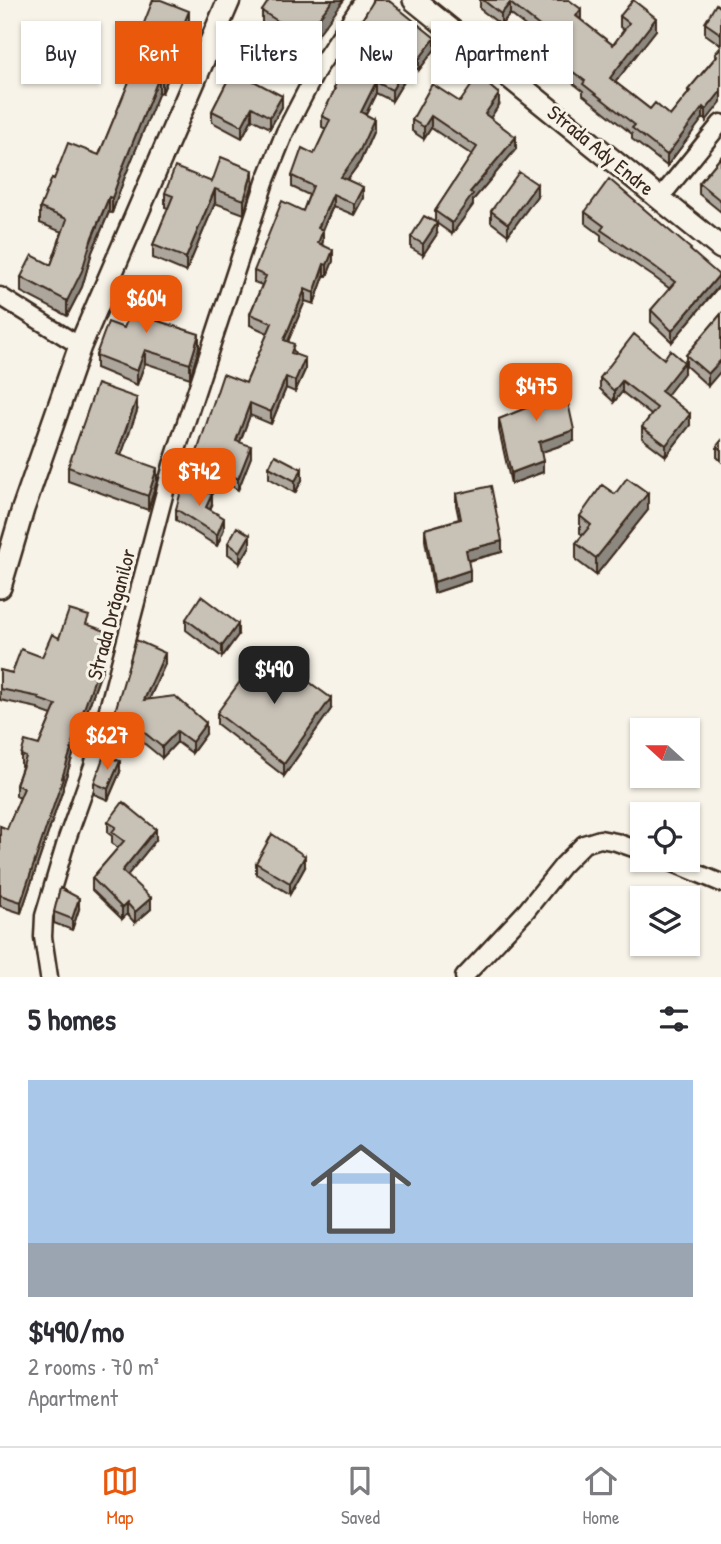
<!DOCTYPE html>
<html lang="en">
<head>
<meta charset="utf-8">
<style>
  body { margin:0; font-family:"Patrick Hand",sans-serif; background:#f2f2f3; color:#2b2b33; height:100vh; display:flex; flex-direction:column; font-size:26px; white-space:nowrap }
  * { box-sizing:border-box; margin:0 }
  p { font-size:23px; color:#7c7c81 }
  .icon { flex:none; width:38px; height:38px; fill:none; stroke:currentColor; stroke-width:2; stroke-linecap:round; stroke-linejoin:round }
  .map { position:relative; height:977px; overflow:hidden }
  .details { display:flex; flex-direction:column; background:#fff; flex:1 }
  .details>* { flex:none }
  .banner { position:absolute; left:21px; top:21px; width:679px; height:63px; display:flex; gap:14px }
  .needle { width:46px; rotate:291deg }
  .buttons { position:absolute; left:630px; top:718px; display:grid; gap:14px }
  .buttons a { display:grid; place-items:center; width:70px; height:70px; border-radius:0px; background:#fff; box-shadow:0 2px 5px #0004; font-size:35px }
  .price { position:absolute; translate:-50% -60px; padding:0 16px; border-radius:14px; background:#ea580c; color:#fff; font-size:23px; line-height:46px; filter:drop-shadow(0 2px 4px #0008) }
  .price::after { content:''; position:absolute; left:50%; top:42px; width:21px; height:16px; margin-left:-10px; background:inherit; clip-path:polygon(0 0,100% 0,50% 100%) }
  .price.current { background:#222; color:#fff }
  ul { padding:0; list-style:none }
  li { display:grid; align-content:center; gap:14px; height:371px; padding:0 28px }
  li span { display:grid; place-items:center; height:217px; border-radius:0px; color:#555 }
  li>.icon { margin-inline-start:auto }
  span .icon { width:126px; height:126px; fill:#fffc; stroke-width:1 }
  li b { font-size:30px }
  h2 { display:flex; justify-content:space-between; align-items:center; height:84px; padding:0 28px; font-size:30px }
  .chip { padding:0 24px; border-radius:0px; background:#fff; box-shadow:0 2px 5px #0004; font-size:24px; line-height:63px }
  .chip.current { background:#ea580c; color:#fff }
  .menu { display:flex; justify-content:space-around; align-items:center; height:98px; border-top:2px solid #e1e1e2; background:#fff; font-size:19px; color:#7c7c81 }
  .menu a { display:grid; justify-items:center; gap:4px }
  .menu .current { color:#ea580c }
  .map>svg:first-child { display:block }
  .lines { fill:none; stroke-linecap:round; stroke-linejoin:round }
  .street-casing { stroke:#3b2a1e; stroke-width:21 }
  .secondary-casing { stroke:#3b2a1e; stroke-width:26 }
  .street { stroke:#f7f3e8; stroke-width:16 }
  .secondary { stroke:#f7f3e8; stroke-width:21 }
  .wall { fill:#aca69d; stroke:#3b2a1e; stroke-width:2 }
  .shaded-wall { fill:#8c877f; stroke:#3b2a1e; stroke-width:2 }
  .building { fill:#c8c1b6; stroke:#3b2a1e; stroke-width:2 }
  .labels { text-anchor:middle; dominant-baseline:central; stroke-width:6; stroke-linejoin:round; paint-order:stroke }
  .street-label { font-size:21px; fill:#3b2a1e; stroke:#f7f3e8 }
</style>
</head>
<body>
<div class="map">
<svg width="721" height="977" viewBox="0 0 721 977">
  <rect width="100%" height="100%" fill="#f7f3e8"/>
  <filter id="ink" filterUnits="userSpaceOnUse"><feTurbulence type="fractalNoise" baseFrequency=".0143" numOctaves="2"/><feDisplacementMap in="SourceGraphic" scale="14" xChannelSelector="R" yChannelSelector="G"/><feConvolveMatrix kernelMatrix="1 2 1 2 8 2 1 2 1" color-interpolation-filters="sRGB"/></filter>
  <g filter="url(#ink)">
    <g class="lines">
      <defs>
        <path id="street" d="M660 198 721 123
          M0 296 80 346
          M664 859 721 883
          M49 977 43 937 44 916 67 839 93 766 172 465 265 182 285 132 317 70 364 0
          M464 977 526 911 563 865 584 844 600 839 616 842 642 851"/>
        <path id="secondary" d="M414 0 721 248
          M0 587 23 509 80 346 229 0"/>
      </defs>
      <use href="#street" class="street-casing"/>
      <use href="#secondary" class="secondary-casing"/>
      <use href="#street" class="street"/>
      <use href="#secondary" class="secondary"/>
    </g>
    <path class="wall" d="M480 0H569L581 20 613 45 624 30 620 27V16L656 30 615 82 650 109 670 116 688 94V90L715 58V54L721 47 706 121 703 118 667 166 632 139V134L583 95V91L551 66V55L556 50 510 14 501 25 480 9Z
      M721 6V45L705 34V23Z
      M262 11 313 41V53L299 77 275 63V48L280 38 262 26Z
      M189 27 162 93 159 92 124 179 112 213 109 212 92 252 82 287 67 316 21 292V277L51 265 62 232 40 223V208L54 179 99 155 130 80H128V64Z
      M435 49 419 70 413 66 392 101 376 93 365 115 374 130 360 162 347 180 363 198 354 215 333 206 323 230V241L322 245 333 261 327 276H324L314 304 305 301 288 341 305 370 295 392 286 388 271 424 250 415 240 442 251 457 238 490 197 464V452L246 383 268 333 250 325V314L262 285 254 282V271L303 211 309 195 292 187V176L314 154 326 129 322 127V116L334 92V88L346 59V55Z
      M233 70 282 107 270 128 252 119 242 138 212 122V111Z
      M499 105 490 118 516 149 473 200V205L452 234 435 222V211L472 155 431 128 424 139 412 131V120Z
      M721 157V212L699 194V183Z
      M212 182 253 183 244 214 215 203 186 272 153 258V245L168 208 165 207V193Z
      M537 196 508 235 491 222V211Z
      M585 212 691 251 719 286 672 342 651 322V310L670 289 654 277 601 241V235L585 223Z
      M437 234 423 255 411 248V237Z
      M164 310 160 321 199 348 190 378 145 363 137 385 96 368V355L124 328Z
      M721 314 708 386 686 366V355Z
      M664 359 684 373 666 396 690 425 666 456 642 438V427L651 415 622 392 614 402 600 389V378Z
      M526 386 574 441 541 452 543 472 511 484 499 430V419L529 407 526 397Z
      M137 411 121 455 157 481 148 510 68 481V467Z
      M721 441V461L717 457V446Z
      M269 467 302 480 295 493 269 478Z
      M456 494 502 552 468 561 470 581 434 593 425 540V529L459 519 456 505Z
      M615 494 648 510 596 575 576 560V543L583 535 580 533V516Z
      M212 505 210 509 224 529 217 546 176 520V509Z
      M228 543 250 546 240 563 228 554Z
      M186 619 238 635 222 657 186 630Z
      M89 625 108 643 103 661V667L73 750V755L63 786V789L21 913 0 906V826L7 829 20 798 16 796V785L22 767 21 766V755L39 745 52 715 38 710V708L0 700V670L12 673 42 657 59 638Z
      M165 664 149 699 206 734 192 753 177 742 162 758 135 736 113 729V718Z
      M331 709 284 776 217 724V713Z
      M120 772 108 800 94 794V783Z
      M108 822 156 840 127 875 151 909 135 923 127 914 122 919 92 890V878L118 848 112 843V836L108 833Z
      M256 863 305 867 290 894 256 874Z
      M79 909 72 930 54 923V912Z"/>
    <path class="shaded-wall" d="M333 0H344L313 41V53L299 77V62L306 34Z
      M510 3V14L501 25V14Z
      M581 9V20L576 16Z
      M189 11V27L162 93V78Z
      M656 18V30L610 89V78Z
      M435 38V49L419 70V59Z
      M413 55V66L392 101V90Z
      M159 77V92L124 179 112 213V198L124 164Z
      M376 82V93L361 124V112Z
      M721 91V102L706 121V110Z
      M499 94V105L485 126V114Z
      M282 96V107L270 128V117Z
      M252 107V119L242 138V126Z
      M703 107V118L667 166V155Z
      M431 116V128L424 139V127Z
      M374 119V130L360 162 341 188V177Z
      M516 137V149L473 200V205L452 234V223L470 192Z
      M253 170V183L244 214V200Z
      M537 184V196L508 235V224Z
      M363 187V198L354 215V204Z
      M215 189V203L186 272V258Z
      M333 194V206L318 239V228Z
      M109 197V212L92 252 82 287 67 316V301Z
      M437 223V234L423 255V244Z
      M323 230V241L318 254V243Z
      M333 250V261L327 276V265Z
      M324 264V276L314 304V293Z
      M719 275V286L672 342V331Z
      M305 289V301L284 351V340Z
      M164 296V310L155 333V320Z
      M199 334V348L190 378V364Z
      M145 350V363L137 385V371Z
      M305 358V370L295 392V381Z
      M721 360V371L708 386V374Z
      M684 362V373L661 403V391Z
      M286 377V388L271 424V412Z
      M622 381V392L614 402V391Z
      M137 398V411L117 467V454Z
      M250 403V415L236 452V441Z
      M690 414V425L666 456V445Z
      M574 430V441L539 453V442Z
      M251 446V457L238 490V479Z
      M543 461V472L511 484V473Z
      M157 468V481L148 510V496Z
      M302 469V480L295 493V481Z
      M648 493V510L596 575V558Z
      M212 494V505L206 518V507Z
      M224 518V529L217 546V535Z
      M250 535V546L240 563V552Z
      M502 541V552L466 561V550Z
      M470 570V581L434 593V582Z
      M238 624V635L222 657V646Z
      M108 632V643L103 661V667L73 750V755L63 786V789L21 913V902L62 778 72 743Z
      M165 653V664L144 711V700Z
      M331 698V709L284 776V764Z
      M206 723V734L192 753V742Z
      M177 731V742L162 758V747Z
      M120 761V772L108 800V789Z
      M156 829V840L122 882V871Z
      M305 856V867L290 894V883Z
      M79 898V909L72 930V919Z
      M151 898V909L135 923V912Z
      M127 903V914L122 919V908Z"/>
    <path class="building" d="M153 0H161L189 11 162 78 159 77 124 164 112 198 109 197 92 237 82 271 67 301 21 277 32 255 51 265 67 219 40 208 52 178 54 179 68 143 99 155 135 67 128 64Z
      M269 0H333L306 34 313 38 299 62 275 48 287 27 262 11Z
      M374 0H388L435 38 419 59 413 55 392 90 376 82 361 112 374 119 360 150 341 177 363 187 354 204 333 194 318 228 323 230 318 243 333 250 327 265 324 264 314 293 305 289 284 340 294 344 291 353 305 358 295 381 286 377 271 412 250 403 236 441 251 446 238 479 197 452 223 374 246 383 272 323 250 314 266 276 254 271 282 201 303 211 313 186 292 176 302 148 314 154 330 120 322 116 335 89 334 88 348 56 346 55 366 13Z
      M483 0H569L581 9 576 16 613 45 629 23 620 16 633 0 656 18 610 78 650 109 655 103 670 116 690 91 688 90 717 56 715 54 721 47V91L706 110 703 107 667 155 632 128 635 125 583 84 585 81 551 55 561 43 510 3 501 14Z
      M716 4 720 7 721 6V34L705 23Z
      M233 70 282 96 270 117 252 107 242 126 212 111Z
      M478 76 499 94 485 114 516 137 470 192 473 194 452 223 435 211 477 147 431 116 424 127 412 120 432 84 460 102Z
      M221 157 253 170 244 200 215 189 186 258 153 245 173 196 165 193 175 167 212 182Z
      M721 157V201L699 183Z
      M519 172 537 184 508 224 491 211Z
      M609 179 691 249 690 250 719 275 672 331 651 310 675 282 654 266 601 230 604 226 585 212Z
      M424 216 437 223 423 244 411 237Z
      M140 287 164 296 155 320 199 334 190 364 145 350 137 371 96 355 108 322 124 328Z
      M721 314V360L708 374 686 355Z
      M634 334 664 359 670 350 684 362 661 391 690 414 666 445 642 427 657 408 622 381 614 391 600 378Z
      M562 375 574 430 539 442 543 461 511 473 499 419 531 406 526 386Z
      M97 384 137 398 117 454 157 468 148 496 68 467Z
      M721 441V450L717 446Z
      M275 455 302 469 295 481 269 467Z
      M627 478 648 493 596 558 576 543 591 525 580 516 602 485 615 494Z
      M183 484 212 494 206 507 224 518 217 535 176 509Z
      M491 486 502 541 466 550 470 570 434 582 425 529 461 519 456 494Z
      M237 527 250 535 240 552 228 543Z
      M201 596 238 624 222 646 186 619Z
      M69 610 89 616 86 624 108 632 101 655H103L72 743 73 744 62 778H63L21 902 0 895V826L7 829 24 788 16 785 26 757 21 755 25 741 39 745 56 705 38 699 39 697 0 689V670L12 673 21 649 42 657 52 634 59 638Z
      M136 640 165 653 144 700 175 696 206 723 192 742 177 731 162 747 135 725 113 718Z
      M264 649 331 698 284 764 217 713Z
      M104 755 120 761 108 789 94 783Z
      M123 802 156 829 122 871 151 898 135 912 127 903 122 908 92 878 124 841 112 832 116 827 108 822Z
      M272 834 305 856 290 883 256 863Z
      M60 888 79 898 72 919 54 912Z"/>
  </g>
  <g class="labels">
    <g class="street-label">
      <text transform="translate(601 150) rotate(39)">Strada Ady Endre</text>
      <text transform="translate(111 614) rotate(-75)">Strada Drăganilor</text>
    </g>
  </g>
</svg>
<div class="buttons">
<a><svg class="needle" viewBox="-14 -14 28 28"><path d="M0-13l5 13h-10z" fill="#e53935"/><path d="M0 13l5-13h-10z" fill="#7c7c81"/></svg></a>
<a><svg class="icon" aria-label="locate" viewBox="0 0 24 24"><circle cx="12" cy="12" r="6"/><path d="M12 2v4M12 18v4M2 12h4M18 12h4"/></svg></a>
<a><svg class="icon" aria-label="layers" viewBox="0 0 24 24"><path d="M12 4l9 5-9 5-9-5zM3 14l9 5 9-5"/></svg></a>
</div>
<b class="price" style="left:146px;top:335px">$604</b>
<b class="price" style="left:536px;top:423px">$475</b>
<b class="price" style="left:199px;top:508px">$742</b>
<b class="price current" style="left:274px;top:706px">$490</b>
<b class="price" style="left:107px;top:772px">$627</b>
<div class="banner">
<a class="chip">Buy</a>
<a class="chip current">Rent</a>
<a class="chip">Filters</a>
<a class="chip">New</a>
<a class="chip">Apartment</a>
</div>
</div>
<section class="details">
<h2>5 homes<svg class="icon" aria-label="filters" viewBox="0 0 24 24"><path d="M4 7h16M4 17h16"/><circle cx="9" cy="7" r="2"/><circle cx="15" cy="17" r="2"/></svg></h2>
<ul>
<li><span style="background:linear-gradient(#a9c7e8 75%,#9aa5b1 0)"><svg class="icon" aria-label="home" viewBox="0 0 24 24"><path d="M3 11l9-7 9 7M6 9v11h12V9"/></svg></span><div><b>$490/mo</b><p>2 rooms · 70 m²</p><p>Apartment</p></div></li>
</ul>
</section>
<nav class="menu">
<a class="current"><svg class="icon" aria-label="map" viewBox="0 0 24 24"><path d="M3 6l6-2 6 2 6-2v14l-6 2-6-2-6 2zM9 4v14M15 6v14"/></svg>Map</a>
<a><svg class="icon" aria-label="saved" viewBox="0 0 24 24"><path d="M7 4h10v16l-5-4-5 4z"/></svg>Saved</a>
<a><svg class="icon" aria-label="home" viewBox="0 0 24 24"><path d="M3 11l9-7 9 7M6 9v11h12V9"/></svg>Home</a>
</nav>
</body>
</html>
